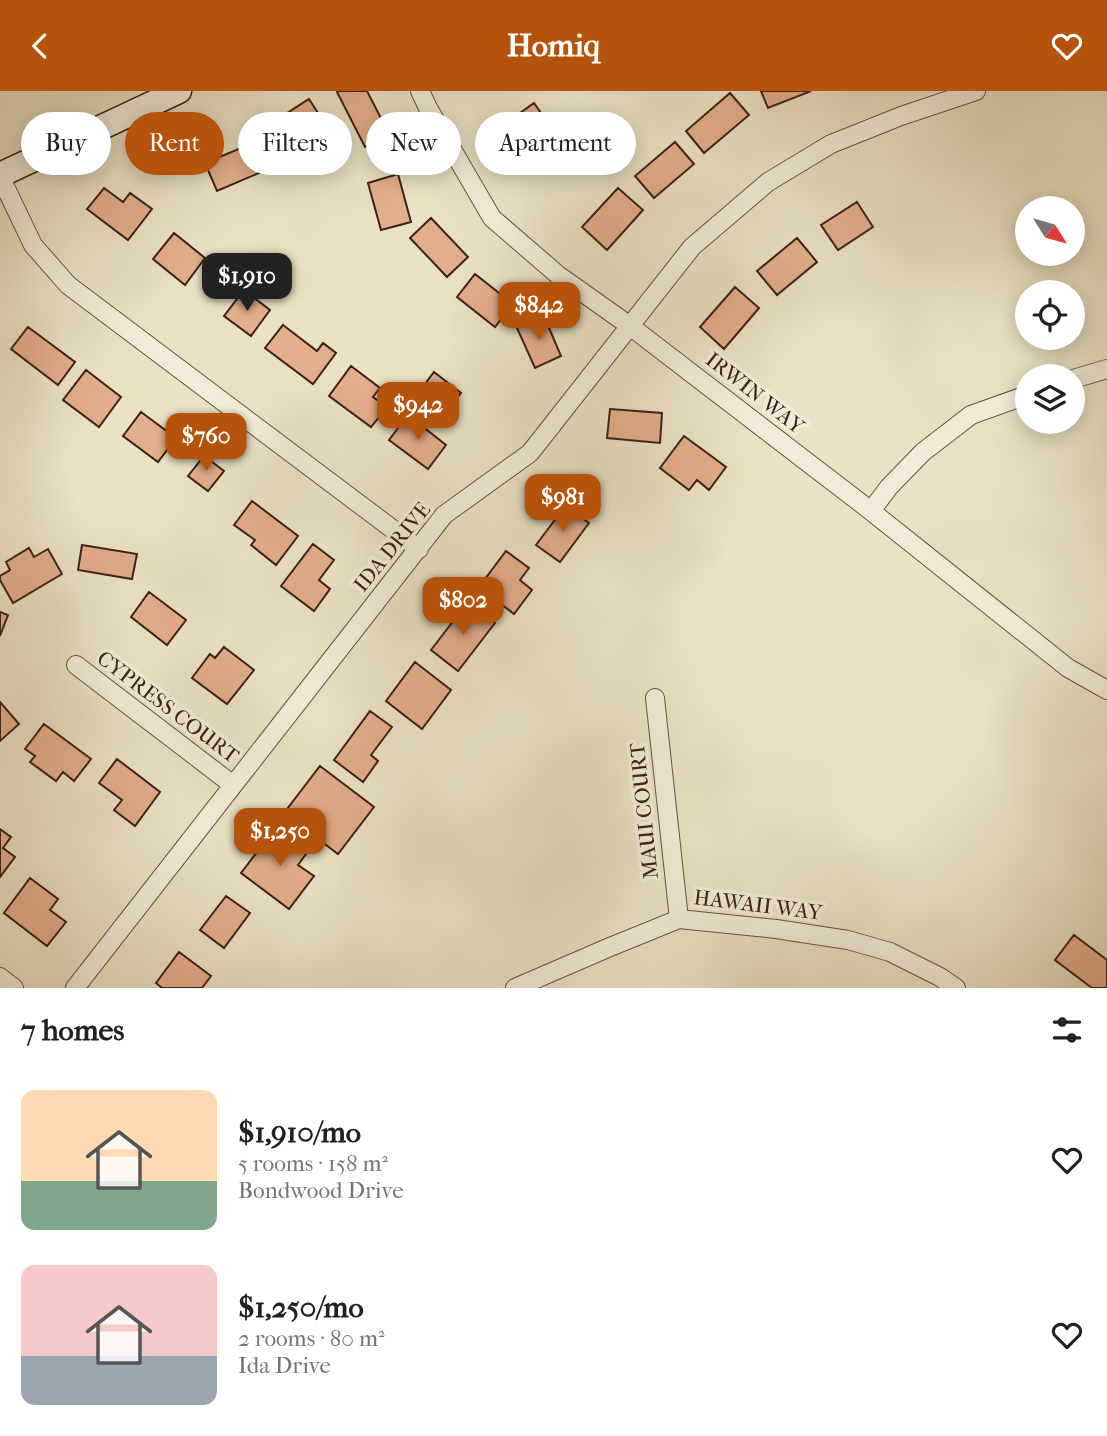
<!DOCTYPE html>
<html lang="en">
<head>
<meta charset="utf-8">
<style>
  body { margin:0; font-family:"IM FELL French Canon",serif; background:#f6f6f6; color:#202124; height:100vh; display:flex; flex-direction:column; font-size:26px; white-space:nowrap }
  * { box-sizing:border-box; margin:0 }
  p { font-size:23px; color:#757577 }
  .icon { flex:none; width:38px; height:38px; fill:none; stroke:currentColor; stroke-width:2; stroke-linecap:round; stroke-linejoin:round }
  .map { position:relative; height:897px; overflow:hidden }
  .sheet { display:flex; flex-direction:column; background:#fff; flex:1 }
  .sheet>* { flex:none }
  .guide { position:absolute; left:21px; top:21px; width:700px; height:63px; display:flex; gap:14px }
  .needle { width:46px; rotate:127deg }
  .controls { position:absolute; left:1015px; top:105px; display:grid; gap:14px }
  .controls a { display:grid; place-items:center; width:70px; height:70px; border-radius:50%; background:#fff; box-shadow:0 4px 18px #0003; font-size:35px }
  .price { position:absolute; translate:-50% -60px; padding:0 16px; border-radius:14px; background:#b45309; color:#fff; font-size:23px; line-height:46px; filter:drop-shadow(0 2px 4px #0008) }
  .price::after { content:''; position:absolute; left:50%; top:42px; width:21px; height:16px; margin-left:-10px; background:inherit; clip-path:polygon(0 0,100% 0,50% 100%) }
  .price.active { background:#222; color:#fff }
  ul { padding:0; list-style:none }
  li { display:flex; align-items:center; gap:21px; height:175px; padding:0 21px }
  li span { display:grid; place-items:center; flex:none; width:196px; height:140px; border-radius:14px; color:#555 }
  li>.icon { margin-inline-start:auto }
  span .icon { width:84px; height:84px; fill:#fffc; stroke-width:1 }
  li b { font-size:30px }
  h2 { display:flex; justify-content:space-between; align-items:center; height:84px; padding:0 21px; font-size:30px }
  .pill { padding:0 24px; border-radius:32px; background:#fff; box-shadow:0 4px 18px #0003; font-size:24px; line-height:63px }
  .pill.active { background:#b45309; color:#fff }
  header { display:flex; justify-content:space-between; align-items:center; height:91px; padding:0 21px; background:#b45309; color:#fff; font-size:32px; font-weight:800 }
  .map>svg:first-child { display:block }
  .building { fill:#e3ae8b; stroke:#3d2117; stroke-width:2 }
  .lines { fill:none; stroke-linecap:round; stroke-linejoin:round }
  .minor-casing { stroke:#685142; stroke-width:20 }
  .secondary-casing { stroke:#3d2117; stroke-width:27 }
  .minor { stroke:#f1ecd9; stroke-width:18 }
  .secondary { stroke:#f1ecd9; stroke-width:24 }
  .labels { text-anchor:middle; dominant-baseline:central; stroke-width:7; stroke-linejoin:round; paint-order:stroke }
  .street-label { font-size:21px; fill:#3d2117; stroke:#f1ecd9 }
</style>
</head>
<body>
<header><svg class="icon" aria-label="back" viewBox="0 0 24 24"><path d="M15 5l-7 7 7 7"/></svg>Homiq<svg class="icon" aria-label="heart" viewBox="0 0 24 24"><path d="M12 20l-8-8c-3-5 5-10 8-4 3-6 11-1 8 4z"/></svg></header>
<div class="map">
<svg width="1107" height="897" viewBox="0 0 1107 897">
  <rect width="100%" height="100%" fill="#eae2c5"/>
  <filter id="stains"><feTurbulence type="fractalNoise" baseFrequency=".00286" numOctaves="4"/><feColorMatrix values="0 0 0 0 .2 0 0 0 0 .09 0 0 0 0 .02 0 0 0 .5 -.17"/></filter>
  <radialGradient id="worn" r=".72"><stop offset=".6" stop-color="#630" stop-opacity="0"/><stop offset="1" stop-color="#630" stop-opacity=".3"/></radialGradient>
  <path class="building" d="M339 0H367L384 33 370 41 376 51 365 56 337 1Z
    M761 0H811L768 17Z
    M730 2 749 24 704 62 686 40Z
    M309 8 325 33 278 65 261 39Z
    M534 12 566 58 537 79 505 33Z
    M675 51 694 73 654 107 635 85Z
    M248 54 259 82 217 100 205 72Z
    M398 83 411 131 381 139 368 92Z
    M104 97 123 111 130 102 152 118 128 149 87 118Z
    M618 97 643 119 607 159 582 136Z
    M857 111 873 136 838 159 821 134Z
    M431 127 468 166 447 186 410 147Z
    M174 142 205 167 185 194 153 168Z
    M797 147 817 171 777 204 757 180Z
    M475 183 513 213 495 236 457 206Z
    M735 196 759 217 724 258 700 236Z
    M244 199 270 219 251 245 224 225Z
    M544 225 561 265 535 277 517 237Z
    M283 234 317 260 323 252 336 262 313 293 265 257Z
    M28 236 75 271 58 294 11 258Z
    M351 275 380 297 373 306 387 316 371 336 329 305Z
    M86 279 121 306 99 336 63 309Z
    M434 281 461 302 449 318 422 297Z
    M610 318 662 322 660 352 607 347Z
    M141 321 176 347 158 371 123 345Z
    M408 324 446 354 428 378 389 349Z
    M684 345 726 376 709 399 697 389 689 399 660 377Z
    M204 365 224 380 208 400 188 385Z
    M252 410 298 445 276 474 251 454 255 449 234 434Z
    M566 414 589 432 560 471 536 454Z
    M313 453 334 469 319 489 330 498 314 520 281 495Z
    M82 454 137 463 132 488 78 479Z
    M29 457 34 466 48 458 62 483 13 512 0 489V485L10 479 6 471Z
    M506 460 529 477 520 489 532 499 514 523 479 496Z
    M149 501 186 529 167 554 131 526Z
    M468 511 495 532 458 580 431 559Z
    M0 521 8 524 0 545Z
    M224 556 254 579 227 613 192 587 210 563 215 567Z
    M415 571 451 599 422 638 386 610Z
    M0 611 19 633 0 650Z
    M370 620 392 636 371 664 378 670 363 691 334 669Z
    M44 633 91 668 74 690 63 681 56 690 30 671 35 665 25 658Z
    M117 668 160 701 135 735 114 719 122 709 99 692Z
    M320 675 374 716 338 763 284 722Z
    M277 735 309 759 298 774 314 785 289 818 241 782Z
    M0 738 11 746 3 757 15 766 0 786Z
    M30 787 58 808 50 819 66 831 47 855 4 822Z
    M226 805 250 822 224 857 200 839Z
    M1074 844 1107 869V897H1092L1055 869Z
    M179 861 211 885 202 897H162L156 892Z"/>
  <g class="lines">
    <defs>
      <path id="minor" d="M420 0 428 17 492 127 558 184 630 235 871 420 1068 577 1107 599
        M0 85 33 154 68 194 419 458
        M1073 288 1107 278
        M871 420 889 396 923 361 971 324 1027 304
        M76 574 233 694
        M655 607 679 828
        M0 886 14 897
        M75 897 444 424 530 362 692 156 768 91 831 53 901 25 976 0
        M515 897 610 856 679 828 776 838 848 849 890 861 940 886 956 897"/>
      <path id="secondary" d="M0 84 179 0"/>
    </defs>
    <use href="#minor" class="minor-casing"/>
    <use href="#secondary" class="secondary-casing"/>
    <use href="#minor" class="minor"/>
    <use href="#secondary" class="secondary"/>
  </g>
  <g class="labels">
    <g class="street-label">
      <text transform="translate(755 302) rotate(38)">IRWIN WAY</text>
      <text transform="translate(392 456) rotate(-51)">IDA DRIVE</text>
      <text transform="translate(168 616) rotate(37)">CYPRESS COURT</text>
      <text transform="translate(644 720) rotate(-96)">MAUI COURT</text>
      <text transform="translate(758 814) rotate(7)">HAWAII WAY</text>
    </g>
  </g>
  <rect width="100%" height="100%" filter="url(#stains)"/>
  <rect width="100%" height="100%" fill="url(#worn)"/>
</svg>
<div class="controls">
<a><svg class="needle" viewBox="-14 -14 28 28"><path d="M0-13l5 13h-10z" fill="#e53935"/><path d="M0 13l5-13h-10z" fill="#757577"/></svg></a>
<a><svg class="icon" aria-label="locate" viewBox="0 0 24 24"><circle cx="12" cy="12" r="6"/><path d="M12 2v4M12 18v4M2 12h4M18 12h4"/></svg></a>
<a><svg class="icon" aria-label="layers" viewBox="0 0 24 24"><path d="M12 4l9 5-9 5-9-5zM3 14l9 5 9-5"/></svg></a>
</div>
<b class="price active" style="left:247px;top:222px">$1,910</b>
<b class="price" style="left:539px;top:251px">$842</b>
<b class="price" style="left:418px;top:351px">$942</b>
<b class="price" style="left:206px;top:382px">$760</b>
<b class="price" style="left:563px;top:443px">$981</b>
<b class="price" style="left:463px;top:546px">$802</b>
<b class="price" style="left:280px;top:777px">$1,250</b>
<div class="guide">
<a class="pill">Buy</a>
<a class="pill active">Rent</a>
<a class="pill">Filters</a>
<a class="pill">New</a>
<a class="pill">Apartment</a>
</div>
</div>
<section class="sheet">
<h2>7 homes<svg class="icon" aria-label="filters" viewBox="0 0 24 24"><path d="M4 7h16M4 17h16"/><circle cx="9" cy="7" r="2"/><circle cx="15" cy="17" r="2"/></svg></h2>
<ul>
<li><span style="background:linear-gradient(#ffd9b3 65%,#7fa58c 0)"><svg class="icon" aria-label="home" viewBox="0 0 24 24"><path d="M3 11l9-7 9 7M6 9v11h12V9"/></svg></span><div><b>$1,910/mo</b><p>5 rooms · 158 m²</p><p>Bondwood Drive</p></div><svg class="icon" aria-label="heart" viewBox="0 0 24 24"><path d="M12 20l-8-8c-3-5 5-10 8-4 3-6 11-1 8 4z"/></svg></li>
<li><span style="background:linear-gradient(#f6c9c9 65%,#9aa5b1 0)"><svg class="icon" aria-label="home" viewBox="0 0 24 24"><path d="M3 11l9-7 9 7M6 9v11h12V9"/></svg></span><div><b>$1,250/mo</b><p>2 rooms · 80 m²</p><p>Ida Drive</p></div><svg class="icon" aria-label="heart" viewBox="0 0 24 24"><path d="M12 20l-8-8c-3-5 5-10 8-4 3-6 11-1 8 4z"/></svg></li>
</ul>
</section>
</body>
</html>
